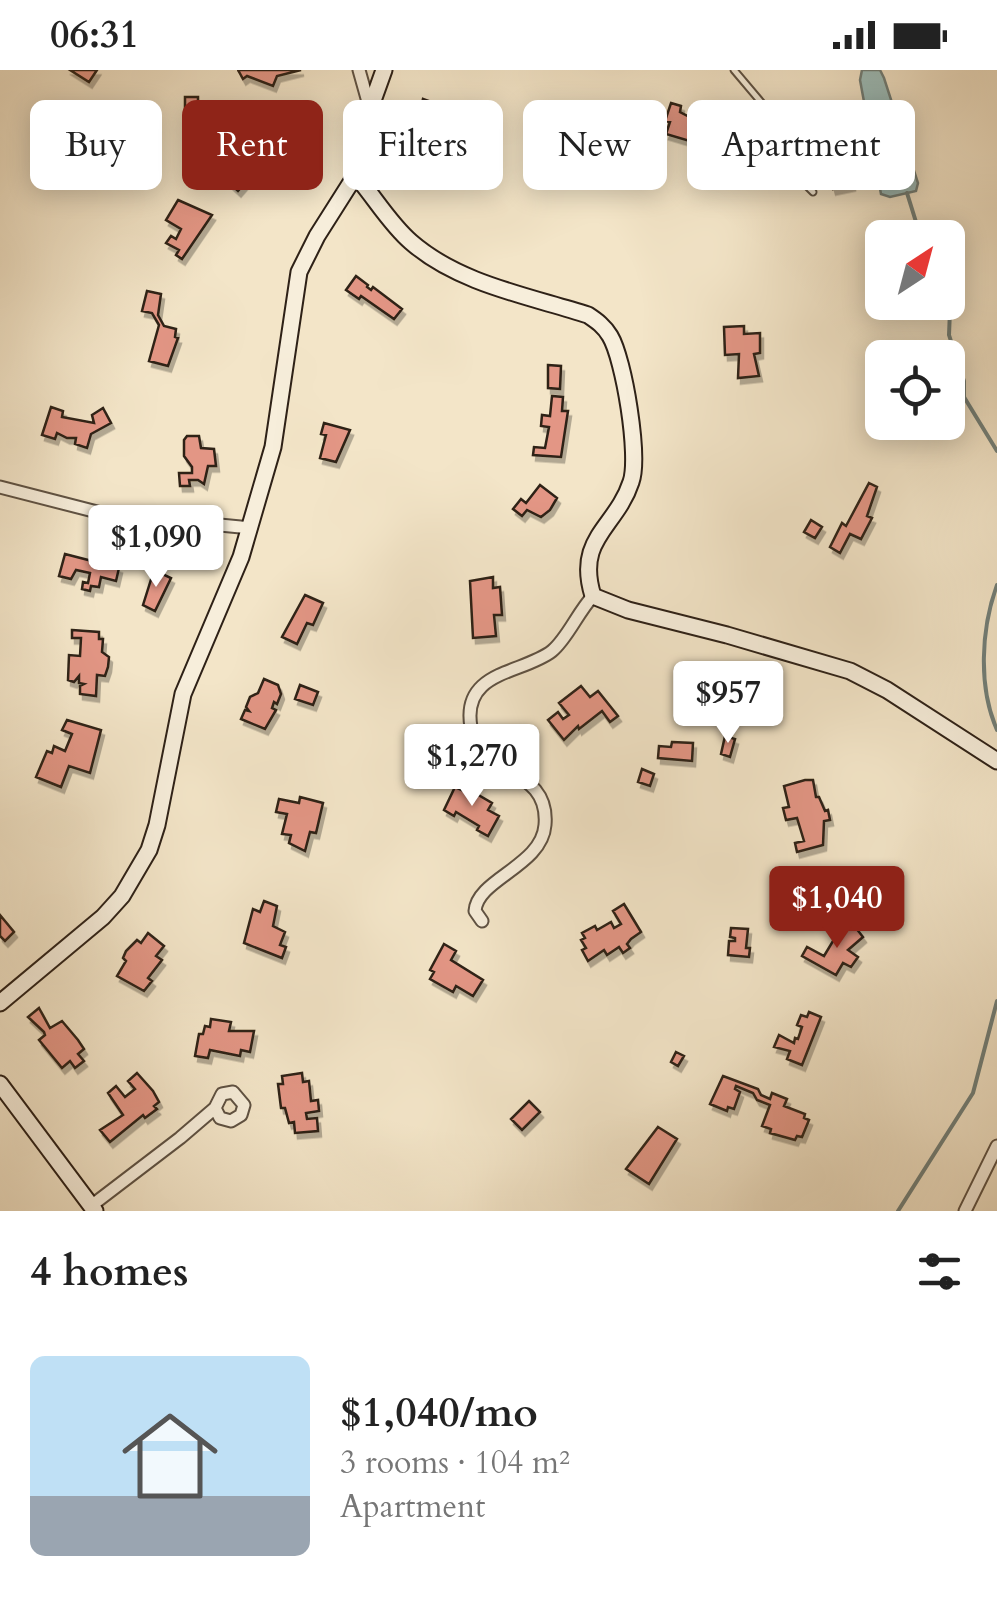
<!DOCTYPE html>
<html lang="en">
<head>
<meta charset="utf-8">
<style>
  body { margin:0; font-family:Cardo,serif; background:#f2f2f2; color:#222; height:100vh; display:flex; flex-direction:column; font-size:38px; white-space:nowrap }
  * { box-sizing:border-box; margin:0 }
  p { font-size:32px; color:#767676 }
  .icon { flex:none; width:55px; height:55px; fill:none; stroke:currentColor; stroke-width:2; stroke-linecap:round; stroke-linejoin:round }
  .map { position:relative; height:1141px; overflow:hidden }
  .side { display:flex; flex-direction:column; background:#fff; flex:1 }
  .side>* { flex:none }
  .hud { position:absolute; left:30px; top:30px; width:938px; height:90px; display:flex; gap:20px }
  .needle { width:65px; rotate:36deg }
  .fabs { position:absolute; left:865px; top:150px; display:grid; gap:20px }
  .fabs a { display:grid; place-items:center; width:100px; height:100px; border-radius:15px; background:#fff; box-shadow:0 5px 25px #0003; font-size:50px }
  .price { position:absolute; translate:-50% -85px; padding:0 22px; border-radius:10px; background:#fff; color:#222; font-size:32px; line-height:65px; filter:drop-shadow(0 2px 5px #0008) }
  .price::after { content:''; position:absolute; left:50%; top:60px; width:30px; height:22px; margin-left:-15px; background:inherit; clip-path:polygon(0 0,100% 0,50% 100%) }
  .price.on { background:#8f2418; color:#fff }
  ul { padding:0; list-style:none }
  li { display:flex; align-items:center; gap:30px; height:250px; padding:0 30px }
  li span { display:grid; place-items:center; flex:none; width:280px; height:200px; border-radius:15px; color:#555 }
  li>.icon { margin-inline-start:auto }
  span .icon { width:120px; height:120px; fill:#fffc; stroke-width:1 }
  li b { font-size:42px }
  h2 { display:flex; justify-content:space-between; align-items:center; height:120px; padding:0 30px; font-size:42px }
  .pill { padding:0 35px; border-radius:15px; background:#fff; box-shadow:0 5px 25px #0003; font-size:35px; line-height:90px }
  .pill.on { background:#8f2418; color:#fff }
  .status { display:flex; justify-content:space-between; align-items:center; height:70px; padding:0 50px; background:#fff; direction:ltr }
  .status svg { height:28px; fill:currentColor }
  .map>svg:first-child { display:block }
  .water { fill:#9dbebb; stroke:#717f79; stroke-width:2.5 }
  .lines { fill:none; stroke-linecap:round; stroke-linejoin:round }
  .shore { stroke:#667069; stroke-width:2.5 }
  .stream { stroke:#717f79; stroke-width:4 }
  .building { fill:#e39685; stroke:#2e2117; stroke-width:2.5; filter:url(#shadow) }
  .lane-casing { stroke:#5f5243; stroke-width:9 }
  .street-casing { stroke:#5f5243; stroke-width:15 }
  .secondary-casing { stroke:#2e2117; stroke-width:19 }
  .lane { stroke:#f7eedb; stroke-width:5 }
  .street { stroke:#f7eedb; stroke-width:11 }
  .secondary { stroke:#f7eedb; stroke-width:15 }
</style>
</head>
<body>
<div class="status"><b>06:31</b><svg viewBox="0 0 49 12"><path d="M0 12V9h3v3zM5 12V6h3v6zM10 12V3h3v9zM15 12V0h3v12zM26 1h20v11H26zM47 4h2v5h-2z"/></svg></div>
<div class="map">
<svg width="997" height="1141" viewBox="0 0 997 1141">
  <defs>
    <filter id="shadow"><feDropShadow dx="3" dy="5.5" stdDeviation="0" flood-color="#0004"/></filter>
  </defs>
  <rect width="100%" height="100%" fill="#f3e5c8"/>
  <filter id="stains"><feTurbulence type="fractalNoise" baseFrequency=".002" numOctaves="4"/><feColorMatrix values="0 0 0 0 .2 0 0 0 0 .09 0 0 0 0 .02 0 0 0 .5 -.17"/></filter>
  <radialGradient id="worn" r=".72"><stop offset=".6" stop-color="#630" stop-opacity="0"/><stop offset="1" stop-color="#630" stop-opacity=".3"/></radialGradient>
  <path class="water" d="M862 0H880L884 8 918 113 916 121 890 127 881 124 860 10Z"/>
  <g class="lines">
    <path class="shore" d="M881 46 887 49 906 108 903 114 892 116 888 113 877 51Z"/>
    <path class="stream" d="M907 123 921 168
      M947 232 950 240 949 265 964 311V327L997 381
      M997 515C981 559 978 617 997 660
      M898 1141 973 1023 997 931"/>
  </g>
  <path class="building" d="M70 0H97L89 12Z
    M238 0H237H301L277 6 273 16 247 6 243 9Z
    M185 27H198V40H185Z
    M423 29 451 39 444 70 436 69 432 85 410 83 411 70 403 68 407 48 418 51Z
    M671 33 681 36 680 42 701 53 693 72 666 64 670 52 665 51Z
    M209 68a7 7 0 1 1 14 0a7 7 0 1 1-14 0Z
    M552 62 571 65 570 88 545 87 546 64Z
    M277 67 289 78 283 85 287 89 278 98 275 95 262 107 259 104 254 109 251 106 238 121 224 108 261 76 265 80Z
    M842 69 852 115 833 119 826 90 822 91 821 87 808 90 805 74 819 71 820 76Z
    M178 130 212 145 182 189 176 185 179 180 166 173 171 166 176 169 181 159 166 150Z
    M356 206 368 215 367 217 371 220 373 217 402 239 394 249 361 226 359 229 346 220Z
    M147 221 161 224 158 245 164 256 176 259 175 267 178 268 168 296 149 291 159 255 152 243 142 241Z
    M744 256V264L760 263V283L754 284 759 306 738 308 739 284 725 285 724 257Z
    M548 295 561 296 560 319 548 318Z
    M552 326 563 327 562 341H568L561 387 533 385 534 377 545 378 549 357 541 356 542 345 550 346Z
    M51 337 63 341 62 347 94 353 92 345 103 338 111 353 91 364 87 378 75 374 76 368H67L57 363 55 369 42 365Z
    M324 353 350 360 336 392 320 388 326 365 321 364Z
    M187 366H199L201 378 214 379 216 396H208L204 414 198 410H189L190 416H180L179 403H192V397L184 386V370Z
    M869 413 877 417 867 446 872 448 861 469 850 464 840 483 830 477 842 453 846 456Z
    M540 415 557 428 550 440 541 447 527 440 522 446 513 439 521 429 526 433Z
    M811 450 822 457 815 468 804 462Z
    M65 484 119 498 116 511 101 507 99 517 91 516 90 521 82 519 83 512 88 513 90 503 76 500 71 509 59 506Z
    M154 500 171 508 155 541 143 535Z
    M493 507V518L500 517 502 545H494L496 566 473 568 470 511Z
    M305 525 323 533 313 555 307 553 297 574 282 567Z
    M72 560 99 562V569H103L102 582 109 587 108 597 105 606 97 605 96 626 80 624V616L84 614 79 613V606L74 612 68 610 69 585 80 586 81 568H72Z
    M264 609 278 615 281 624 277 634 274 632 272 638 276 640 265 659 241 649 245 640 249 641 246 637 250 627 258 623Z
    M300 615 318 622 313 635 295 629Z
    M581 616 590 627 598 621 618 646 610 652 602 641 579 659 578 656 564 670 548 650 558 642 563 649 569 645 559 633Z
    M67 650 101 660 90 703 69 696 61 717 36 707 47 681 52 683 54 676 65 681 72 664 62 660Z
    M725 666 735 669 730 687 721 684Z
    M672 672 693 673 692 691 658 688 659 676 671 677Z
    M438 688 455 698 447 711 431 701Z
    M642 699 654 704 650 716 638 712Z
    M805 710H813L816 727H819L825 741 828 740 830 750 824 751 823 775 797 782 795 773 804 771 797 748 786 750 783 738 789 737 784 716Z
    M455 717 466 722 468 719 492 733 488 740 499 746 488 766 477 760 479 756 456 742 454 746 444 740Z
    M300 727 323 733 316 763 310 762 305 781 289 773 291 765 282 764 287 744 276 742 279 729 299 733Z
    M264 831 277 836 273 856 285 862 280 875 286 877 282 888 244 873 253 839 260 842Z
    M624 834 641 862 631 869 627 874 630 878 623 883 619 877 607 885 604 880 588 891 582 880 586 878 581 870 585 868 582 863 595 856 597 860 611 852 614 858 621 854 613 841Z
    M0 845 14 862 5 871 0 866Z
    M852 853 863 867 848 880 858 887 851 897 843 893 836 905 802 886 807 877 824 886 836 866Z
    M731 858 748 859 746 878H750L749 887 728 885 729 871H735V868L730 867Z
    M148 863 164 876 156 886 162 890 148 908 152 911 144 921 117 906 126 891 123 888 126 881 137 870 141 873Z
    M444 874 456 881 451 890 483 910 473 926 456 916 453 922 430 909 434 902 430 900Z
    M39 938 50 958 62 951 78 970 84 979 78 984 84 991 75 998 70 991 62 998 39 970 45 965 44 962 28 947Z
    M809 942 821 947 802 995 787 989 790 981 774 977 779 965 794 973 795 968 798 969 802 957 797 955 801 945 807 947Z
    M211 949 231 952 229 961H254L250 982 241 980 240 986 210 980 208 988 195 986 199 964H203L205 956 210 957Z
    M676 982 684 986 678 996 671 992Z
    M137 1003 153 1021 159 1032 154 1036 157 1039 145 1048 143 1045 110 1072 100 1060 123 1045 108 1023 116 1016 125 1027 135 1019 128 1011Z
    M302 1003 303 1012 309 1011 311 1031 318 1030 319 1041 306 1043 307 1049 317 1048 318 1061 295 1063 294 1052 289 1053 285 1038H281L278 1014H283L282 1006Z
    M723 1006 758 1019 761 1025 770 1029 772 1023 787 1029 784 1036 805 1044 804 1048 809 1050 802 1067 797 1066 795 1070 770 1063 771 1059 762 1056 770 1035 757 1030 753 1023 736 1016 735 1019 740 1022 734 1039 728 1037 727 1041 710 1034Z
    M529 1031 540 1042 522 1060 511 1049Z
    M658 1057 677 1069 649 1114 626 1099Z"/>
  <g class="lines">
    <defs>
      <path id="lane" d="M734 0 788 64 799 108 813 122"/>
      <path id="street" d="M359 0 370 39
        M0 417 105 444 251 458
        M482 851 475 841C477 809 542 796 545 755 550 697 481 706 471 657 461 600 523 604 552 581 567 569 578 542 593 526
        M91 1136 180 1068 215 1038 222 1024 233 1022 244 1035 241 1045 231 1051 220 1048 215 1038
        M965 1141 997 1076"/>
      <path id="secondary" d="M357 107C375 128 390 154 411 172 459 214 529 226 588 245 597 251 604 256 610 266 624 289 640 387 631 412 616 458 575 468 593 526L628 540 727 565 850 601 887 620 997 691
        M0 933 103 847 122 826 149 780 157 755 183 624 241 487 273 377 299 202 317 166 362 95 370 39 384 0
        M0 1014 95 1141"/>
    </defs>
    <use href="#lane" class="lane-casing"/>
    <use href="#street" class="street-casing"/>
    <use href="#secondary" class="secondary-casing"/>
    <use href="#lane" class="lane"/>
    <use href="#street" class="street"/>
    <use href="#secondary" class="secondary"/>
  </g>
  <rect width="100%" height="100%" filter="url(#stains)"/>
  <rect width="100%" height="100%" fill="url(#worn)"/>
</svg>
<div class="fabs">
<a><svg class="needle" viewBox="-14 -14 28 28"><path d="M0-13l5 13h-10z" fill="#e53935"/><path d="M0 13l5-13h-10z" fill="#767676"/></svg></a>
<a><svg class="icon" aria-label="locate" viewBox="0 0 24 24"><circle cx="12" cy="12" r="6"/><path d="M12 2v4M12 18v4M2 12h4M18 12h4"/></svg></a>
</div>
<b class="price" style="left:156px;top:520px">$1,090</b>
<b class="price" style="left:728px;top:676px">$957</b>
<b class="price" style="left:472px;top:739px">$1,270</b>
<b class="price on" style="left:837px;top:881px">$1,040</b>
<div class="hud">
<a class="pill">Buy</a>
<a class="pill on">Rent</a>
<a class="pill">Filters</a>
<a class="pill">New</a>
<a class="pill">Apartment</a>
</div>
</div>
<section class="side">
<h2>4 homes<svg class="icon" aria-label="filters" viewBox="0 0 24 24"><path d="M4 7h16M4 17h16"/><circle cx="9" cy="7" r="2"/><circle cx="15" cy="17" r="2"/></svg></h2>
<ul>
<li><span style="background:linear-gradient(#bfe0f5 70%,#9aa5b1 0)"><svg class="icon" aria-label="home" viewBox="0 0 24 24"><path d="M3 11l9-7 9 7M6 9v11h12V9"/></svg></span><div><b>$1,040/mo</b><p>3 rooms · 104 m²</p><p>Apartment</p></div></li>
</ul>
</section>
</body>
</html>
